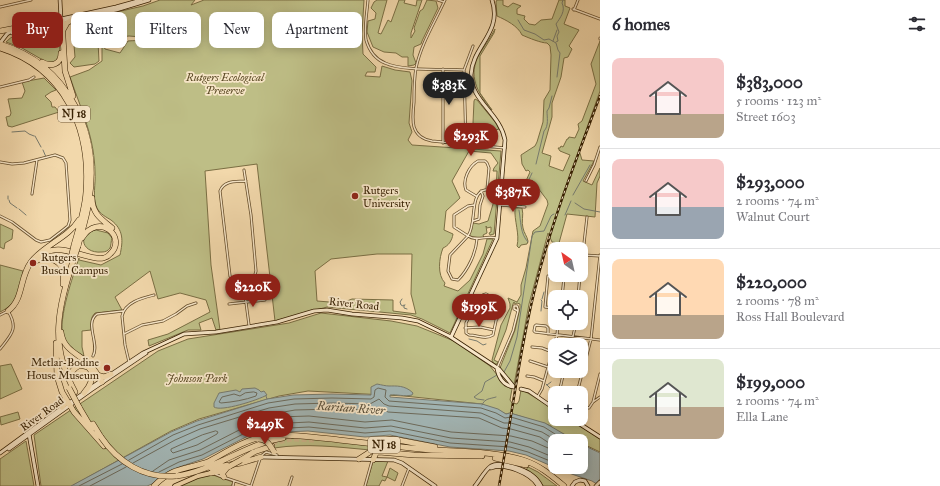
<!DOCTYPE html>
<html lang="en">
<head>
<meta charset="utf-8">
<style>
  body { margin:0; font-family:"IM FELL Great Primer",serif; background:#f7f7f7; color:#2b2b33; height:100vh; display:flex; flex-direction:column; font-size:15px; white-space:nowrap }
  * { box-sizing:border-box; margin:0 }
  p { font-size:13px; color:#7c7c81 }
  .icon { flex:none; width:22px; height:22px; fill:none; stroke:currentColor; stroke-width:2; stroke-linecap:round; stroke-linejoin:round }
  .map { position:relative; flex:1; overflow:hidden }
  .drawer { display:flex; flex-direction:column; background:#fff; width:340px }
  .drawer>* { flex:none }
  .hud { position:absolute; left:12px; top:12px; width:380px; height:36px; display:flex; gap:8px }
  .needle { width:26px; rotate:326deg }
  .buttons { position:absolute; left:548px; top:242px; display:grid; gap:8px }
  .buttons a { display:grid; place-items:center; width:40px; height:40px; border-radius:8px; background:#fff; box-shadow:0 2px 10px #0003; font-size:20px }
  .price { position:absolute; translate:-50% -34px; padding:0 9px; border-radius:14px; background:#8f2418; color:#fff; font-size:13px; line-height:26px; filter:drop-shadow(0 1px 2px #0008) }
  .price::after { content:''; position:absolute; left:50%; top:24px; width:12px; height:9px; margin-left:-6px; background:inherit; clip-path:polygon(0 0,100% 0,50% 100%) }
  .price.current { background:#222; color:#fff }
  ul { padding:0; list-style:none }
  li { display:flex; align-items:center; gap:12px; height:100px; padding:0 12px }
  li+li { border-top:1px solid #e1e1e2 }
  li span { display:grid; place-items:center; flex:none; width:112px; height:80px; border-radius:8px; color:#555 }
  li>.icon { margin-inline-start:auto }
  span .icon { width:48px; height:48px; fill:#fffc; stroke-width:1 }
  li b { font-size:17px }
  h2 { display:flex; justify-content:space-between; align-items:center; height:48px; padding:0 12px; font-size:17px }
  .pill { padding:0 14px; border-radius:8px; background:#fff; box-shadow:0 2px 10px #0003; font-size:14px; line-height:36px }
  .pill.current { background:#8f2418; color:#fff }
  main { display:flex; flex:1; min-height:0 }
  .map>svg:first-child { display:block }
  .green { fill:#bebe86; stroke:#7a6e43; fill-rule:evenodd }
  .water { fill:#a2b6b6; stroke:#777a6d }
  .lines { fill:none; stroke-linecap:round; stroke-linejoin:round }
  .shore { stroke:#6c6a5b; stroke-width:1 }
  .stream { stroke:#777a6d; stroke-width:1 }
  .highway-tunnel { stroke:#ccb389; stroke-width:5; stroke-dasharray:5 2.5; stroke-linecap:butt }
  .street-casing { stroke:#654d2b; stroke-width:3 }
  .secondary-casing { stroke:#361f00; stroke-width:4.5 }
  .primary-casing { stroke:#361f00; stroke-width:5.5 }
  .highway-casing { stroke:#361f00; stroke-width:6 }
  .street { stroke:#f7e6c8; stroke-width:1.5 }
  .secondary { stroke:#f7e6c8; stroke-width:3 }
  .primary { stroke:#f2d8ab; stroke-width:4 }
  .highway { stroke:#f2d8ab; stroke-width:5 }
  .rail-casing { stroke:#361f00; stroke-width:2.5 }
  .rail { stroke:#f7e6c8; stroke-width:1; stroke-dasharray:3; stroke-linecap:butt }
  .highway-bridge-casing { stroke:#361f00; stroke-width:6; stroke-linecap:butt }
  .highway-bridge { stroke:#f2d8ab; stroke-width:5 }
  .poi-dot { fill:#8f2418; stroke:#f7e6c8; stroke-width:1.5 }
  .labels { text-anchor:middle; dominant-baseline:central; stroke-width:3.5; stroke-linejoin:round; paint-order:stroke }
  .shield { fill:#f7e6c8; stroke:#705b3c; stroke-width:1 }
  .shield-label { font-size:10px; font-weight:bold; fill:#361f00 }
  .park-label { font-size:11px; font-style:italic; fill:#584722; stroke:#f7e6c8 }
  .poi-label { font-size:11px; fill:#361f00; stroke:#f7e6c8; text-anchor:start }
  .street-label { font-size:11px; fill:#361f00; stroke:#f7e6c8 }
  .water-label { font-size:12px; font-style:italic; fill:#564c37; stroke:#f7e6c8 }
</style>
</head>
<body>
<main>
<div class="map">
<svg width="600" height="486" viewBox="0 0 600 486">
  <rect width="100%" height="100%" fill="#f2d8ab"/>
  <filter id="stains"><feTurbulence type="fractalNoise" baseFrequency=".005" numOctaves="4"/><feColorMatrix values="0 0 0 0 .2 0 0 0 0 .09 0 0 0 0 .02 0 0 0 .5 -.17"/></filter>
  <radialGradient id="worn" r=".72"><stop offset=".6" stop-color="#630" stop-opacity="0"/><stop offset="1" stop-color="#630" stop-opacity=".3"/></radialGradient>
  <path class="green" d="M160 0H195L191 5 204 0H364L362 34 363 54 376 67 375 72H367L365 76 380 77 382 66 395 70 410 72 412 81 409 123 412 132 408 140 412 145 501 151 494 234 490 235 489 233 491 232V227L487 228 486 226 487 233 483 235 484 238 477 239 468 236 473 223 479 224 488 221 496 194 497 171H493L494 168 498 163 491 153 469 151 452 181 460 198 446 211 444 230 453 234C452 241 448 246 443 248 439 258 437 275 445 283L444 286 458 291 470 280 483 254 487 239H493L450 333 422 319 411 315 327 307 275 321 257 164 205 171 211 265 220 330H216L212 318 199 323 201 330H188L149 346 148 340 168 334 210 312 206 300 180 293 158 299 150 271 115 297 122 310 95 313C90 318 91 323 91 330L82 331V347L84 356H83C76 352 65 345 63 337 58 318 73 276 79 258V260L101 265 120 255C123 241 124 230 111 220 106 217 100 214 97 208 92 197 96 184 95 172 95 165 94 157 93 150 89 125 78 101 70 77L89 70 102 61V44L106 41H111L104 47 105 49 120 53 128 41C139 40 151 42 155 29L150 34 142 37 129 36 103 39 98 42 99 61 95 64 74 67 70 63 75 57 74 45 79 40 91 34 88 21 84 22 82 20 143 6ZM377 254H412L411 294 416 314 393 311V300L352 299 342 303 317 301 315 271 331 259Z
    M377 0H387L378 33 381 34 388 20 391 22 399 0H405L404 3 416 6 417 0H422L411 33V38L415 31 414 28 420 11 423 9 427 0 436 1 438 8 422 41 421 44 414 47 413 55 416 63 414 65 408 66V57H402L396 53 384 52 373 47 367 32 368 21 375 19 376 13 371 8 374 2Z
    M497 0H503V5L508 7 513 3 521 6 517 9V14L525 16 524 19 529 24 535 25 541 20 552 19 559 0H565V6L570 8 564 24 579 30 569 46 572 49 568 57 564 58 561 77 552 103V117L542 153 551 156 549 166 563 171 570 155 560 151 558 148H560L561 146 563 147 567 139H568L569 137 575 138 579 129 578 124 582 121 596 84 591 64 600 41V91L579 150 582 160 594 161 583 181 592 185 600 168V176L597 183 595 217 567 214 559 243 552 242 548 233 529 304 514 385 500 368 515 330 520 308V304L517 303 515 304 514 302 513 304 506 330 494 360 498 362 497 364H494L492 360 501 325 510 308V304L508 298 517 302 521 295V285L526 268 533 231 540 226 548 204 547 200 532 180 526 186 521 206 516 205 521 182 525 183 530 172 528 170 526 171 522 164 521 155 535 146 537 142 543 122 544 100 550 90 551 55 550 46 547 43C541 43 529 38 522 35 518 26 506 20 497 16L496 2Z
    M50 27 56 29 59 34 60 55 57 62 48 63 22 48 6 42C16 31 36 27 50 27Z
    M495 29 494 33 480 56V93L492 110C477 92 467 76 480 53 485 45 491 37 495 29Z
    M44 78 56 90 51 92 45 96 51 102 52 107H55L59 112 12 127 8 126 6 117 10 116 11 113 8 99 22 98 25 91 22 82Z
    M475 99 477 100 495 122 499 129C489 133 481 130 473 123L474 101Z
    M515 208H522C524 215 521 222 523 228 524 233 527 236 528 241L527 244 521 245 519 248 517 246C520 234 514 221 515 208Z
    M0 224 13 230 12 239 5 243 4 249 0 247Z
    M96 230 108 233 112 238C111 241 111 246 110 248 108 251 105 252 102 252 82 254 76 234 96 230Z
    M0 265 23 271C19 289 19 303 0 312Z
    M321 313 391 321 417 326 454 341 490 366 505 385 512 389 510 400 512 403 517 404 519 401 521 390 526 392 555 410V419H570L600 439V452L581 443V441H578L555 430 551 426 510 413 506 414 482 404 404 396 308 391 279 396 199 419 171 431 72 486H41L34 435 158 351 188 339 289 323Z
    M11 364 22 389 0 399V366Z
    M18 412 20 419 1 425 0 417Z
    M295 438H310L374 446 370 450C338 447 306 443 274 448L271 441Z
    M26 441 34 486H0V459Z
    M373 461H388L382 476 387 477 390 468 398 473 395 481 387 477 385 481 382 480 379 486H366Z
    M528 467 538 472 557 486H543L537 477 526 470Z
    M203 475H213L233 482 231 486H177Z"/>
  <path class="water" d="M377 384C382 385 386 386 389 386 396 386 405 385 413 393L412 395C404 397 397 394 390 395V397L482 404 498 409 506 414 510 413 545 423 576 441H555V467H581V444L600 453V486L592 481 563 471 526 455 509 451 450 447 390 435 365 437 308 431 259 433 248 436 203 459 173 469 160 477 152 484 147 486H71L171 432 197 421 267 399 293 395 332 394 371 395V387Z
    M255 388 259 390 261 392 264 391 267 395C258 400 221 412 214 407V403L219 393 236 390 240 392 242 389Z"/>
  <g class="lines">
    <path class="shore" d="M254 392 257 393 256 396C245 400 233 402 221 403L219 402 222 397 234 394 240 396 245 393Z
      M216 431 218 432 217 434 197 445 173 453 171 451V449L202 435Z
      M555 447 540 437 511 429 502 428 479 418 388 412 379 407 371 410 333 409 295 410 278 413 276 415 278 417 309 416 365 422 392 420 451 432 511 436 532 441 555 451
      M129 460 173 435 198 425 268 403 294 399 332 398 371 399 374 397 375 390 378 388 386 390 385 397 389 401 481 408 496 413 505 418 511 417 544 427 566 441
      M133 463 175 440 200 429 269 408 295 404 333 403 370 404 379 399 384 404 389 406 481 413 504 423H511L542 432 557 441
      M153 471 169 460 200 450 245 427 258 424 289 423 309 422 365 428 391 426 451 438 510 442 529 447 555 458
      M159 472 179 462 202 455 247 432 259 429 289 428 309 427 365 433 390 431 450 443 510 447 528 452 555 463
      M79 486 122 464
      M90 486 126 467"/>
    <path class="stream" d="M518 20 524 30 535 34 544 40 549 39 556 43 558 50 560 53 557 77
      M553 41 557 30
      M556 42 558 41 557 36 559 32 556 24C560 18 566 11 562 3L563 0
      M12 132 25 131 29 134 34 136
      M35 136 41 147
      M43 150 46 157
      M536 164 544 131C549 126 547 117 547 111L549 108 552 96
      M573 195 590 165
      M8 196V199
      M9 200 10 203 17 208
      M521 200C522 189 528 183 532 173
      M575 203 584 209 600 212
      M19 209 26 215
      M519 210C521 221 520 234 528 242
      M565 215 571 201
      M402 299 400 302 401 305 403 306 405 305
      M542 299 544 292
      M404 305V308L407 309
      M541 311 542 301 541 300
      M469 339 477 341 483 345 486 344
      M504 372 510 361 517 337 532 236 535 232 544 231 551 216 552 215 554 214
      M546 384 550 388
      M547 385 551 382
      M266 396 267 399
      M484 400 477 399 474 397 482 391 485 382 497 375
      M482 405C485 398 490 399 496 397"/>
    <path class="highway-tunnel" d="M272 443 292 439 316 440"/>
    <defs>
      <path id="street" d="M368 0C367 13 364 27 366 40 369 50 375 59 385 63 401 71 445 69 464 70
        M438 0 444 2
        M445 0C435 22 421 44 416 68 414 79 414 91 414 102 412 120 410 137 432 141L505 148
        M0 7 31 0
        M573 9 600 19
        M574 10 578 0
        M600 39V38
        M443 69V143
        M0 87 29 80 34 77
        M466 145 464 70 473 46
        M0 162 12 164 24 163 55 155 63 158 66 163 70 220 68 226 63 230 50 240 41 242 36 240 12 222 0 216
        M244 170 251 215 256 271 254 278 246 288
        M246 181C236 182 224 180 220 191L230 276 235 282 246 288
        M586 181 594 165 600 147
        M32 194 37 160
        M476 196 466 190C462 180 469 166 478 161H485L487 163 489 168 487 190
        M474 205 468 206 454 215V227L468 236C477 224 469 193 485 190 490 189 496 191 501 191
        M500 205 525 207
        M473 221 479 219 480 205 483 196 481 191
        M477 239C476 253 468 270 458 280L452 279 448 271 450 255 468 236C477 242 486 235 496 238
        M583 255 600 256
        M581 270 587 217
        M246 288 245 295 249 325
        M562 297 564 278 570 279
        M570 297V292
        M578 297 580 275
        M469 299 478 303 483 295 486 294 503 303 504 311 497 316 493 335C485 340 478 335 469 335L466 333V323L476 303
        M481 300 496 307 499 314
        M229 304 265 300
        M555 308 545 307 548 276 564 278
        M472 309 497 319
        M0 315 8 311C19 329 11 335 0 349
        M465 328 480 327 494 330
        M124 334 142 325 163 321 176 314 187 306 196 303
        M548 334V328L546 326 536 325 535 326 534 331 535 332 600 340
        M571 345 576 323
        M532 347 542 348 552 352
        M93 356C100 344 84 323 97 314L123 311
        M530 361 548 367
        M129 362 125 345 122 316C125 302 142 298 154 295
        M497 368 513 331 518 311V309L517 306H514V309L518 311
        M527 376 534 377 544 381
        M559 393 564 371
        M577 393 591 339 600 255
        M538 396 542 389 557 335 558 323
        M593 402 600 374
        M581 406 589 408 593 402 600 397
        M261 456 266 452 277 455
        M215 474 222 477
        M226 478 250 486
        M233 486 234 481
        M251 486 260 459
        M289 486 292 477
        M365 486 372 461
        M402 486 409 468"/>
      <path id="secondary" d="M60 0 61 19
        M20 28 116 7 141 0
        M12 33 22 29 116 10 149 0
        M0 43 7 34 15 29
        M451 337 497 238 505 140C500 113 471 101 471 75 472 46 503 33 492 0
        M497 369C499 378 504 386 514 387
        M110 375 143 353 184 334 216 332 277 322 314 311 327 310 352 314 402 318 418 321 449 336 499 369 514 387
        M89 389 102 380
        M521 389 529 391 555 409
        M69 403 84 393
        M572 419 600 437
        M29 434 38 486
        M9 449 91 390 146 353
        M0 453 63 407
        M261 457 394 460 402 463 435 486
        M491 468C505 463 531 473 538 486
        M475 486C480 480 485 470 491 466 500 461 525 469 533 476 537 479 539 482 541 486
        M572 486 575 482 580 480 585 481 588 486
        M596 486 600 482"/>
      <path id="primary" d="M175 486 198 476 211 473"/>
      <path id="highway" d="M62 21 65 71 73 96
        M47 24C55 25 59 28 60 35
        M63 30 67 23 75 18
        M0 31 21 27
        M0 44C69 65 100 133 89 201 87 217 82 231 78 246
        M0 48C64 68 91 128 86 192 85 210 79 227 74 245
        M42 62C51 67 61 65 61 53
        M92 198C92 213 101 219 112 228
        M38 256C59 242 74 255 96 258 101 259 107 258 110 254 128 238 99 211 82 238
        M73 261C58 310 49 344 75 392
        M34 262C44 255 60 258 63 271 64 276 63 280 63 284
        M8 311C24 299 19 278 31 262 44 245 68 238 79 220
        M61 332C63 350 79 354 89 364 95 369 98 376 102 382
        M56 343 57 376 62 392 74 412 104 446
        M97 375 104 377 111 374
        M70 380C70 372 73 369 80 365L88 367 92 372
        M84 393C90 386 93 380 91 371
        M62 407 66 403 65 398
        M79 407 92 429
        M93 424 101 437
        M386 440 393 439 435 447
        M495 458 526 465
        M359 459 373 450
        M241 460 254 452 272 446
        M373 460 376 453 379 452 414 455 482 456
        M208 462C223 454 246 439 263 437 288 433 314 437 339 440 366 443 393 446 420 449 454 452 490 450 523 460 539 465 551 475 564 486
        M211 468 241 463 261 457
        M211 473 223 470 230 466
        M176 476C214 471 245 444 283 438
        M224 477 222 474 226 469
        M154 486C173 466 187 470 210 461"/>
    </defs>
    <use href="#street" class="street-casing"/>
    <use href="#secondary" class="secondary-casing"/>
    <use href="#primary" class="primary-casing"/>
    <use href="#highway" class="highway-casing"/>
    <use href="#street" class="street"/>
    <use href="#secondary" class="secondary"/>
    <use href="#primary" class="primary"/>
    <use href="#highway" class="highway"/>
    <defs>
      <path id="rail" d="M499 486C512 416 520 345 538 277 554 215 578 155 600 96"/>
    </defs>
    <use href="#rail" class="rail-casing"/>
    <use href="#rail" class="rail"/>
    <defs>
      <path id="highway-bridge" d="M71 258 74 245
        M73 261 78 246
        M69 388 79 407
        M101 437C118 462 144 479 176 476
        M258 439C267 439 270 445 274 452
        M373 450 386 440
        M230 466 241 460"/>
    </defs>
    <use href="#highway-bridge" class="highway-bridge-casing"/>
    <use href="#highway-bridge" class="highway-bridge"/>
  </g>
  <g class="poi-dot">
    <circle cx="355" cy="196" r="4"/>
    <circle cx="33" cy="263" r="4"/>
    <circle cx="107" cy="368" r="4"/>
  </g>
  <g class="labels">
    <g class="shield">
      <rect x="58" y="106" width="32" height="16" rx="3"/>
      <rect x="368" y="437" width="32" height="16" rx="3"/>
    </g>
    <g class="shield-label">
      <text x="74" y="114">NJ 18</text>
      <text x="384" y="445">NJ 18</text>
    </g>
    <g class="park-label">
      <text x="225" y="77">Rutgers Ecological<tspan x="225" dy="13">Preserve</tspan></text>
      <text x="197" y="378">Johnson Park</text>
    </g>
    <g class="poi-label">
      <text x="363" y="190">Rutgers<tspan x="363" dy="13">University</tspan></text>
      <text x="41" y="257">Rutgers<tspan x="41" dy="13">Busch Campus</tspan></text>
      <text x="99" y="362" text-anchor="end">Metlar-Bodine<tspan x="99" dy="13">House Museum</tspan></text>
    </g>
    <g class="street-label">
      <text transform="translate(354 304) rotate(6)">River Road</text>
      <text transform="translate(42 414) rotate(-36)">River Road</text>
    </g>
    <g class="water-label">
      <text transform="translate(351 408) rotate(4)">Raritan River</text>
    </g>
  </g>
  <rect width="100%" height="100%" filter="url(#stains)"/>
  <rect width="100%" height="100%" fill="url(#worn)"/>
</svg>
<div class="buttons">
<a><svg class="needle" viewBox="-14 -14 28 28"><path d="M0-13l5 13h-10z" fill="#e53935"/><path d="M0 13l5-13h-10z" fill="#7c7c81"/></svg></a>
<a><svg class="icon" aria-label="locate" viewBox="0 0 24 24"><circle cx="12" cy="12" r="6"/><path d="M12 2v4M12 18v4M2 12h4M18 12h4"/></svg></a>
<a><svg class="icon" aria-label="layers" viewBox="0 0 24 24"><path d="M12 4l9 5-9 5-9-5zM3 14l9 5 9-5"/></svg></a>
<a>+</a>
<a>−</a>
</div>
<b class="price current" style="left:449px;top:106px">$383K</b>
<b class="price" style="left:471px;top:157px">$293K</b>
<b class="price" style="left:513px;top:213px">$387K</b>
<b class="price" style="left:253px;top:308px">$220K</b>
<b class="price" style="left:479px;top:328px">$199K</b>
<b class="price" style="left:265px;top:445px">$249K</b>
<div class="hud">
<a class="pill current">Buy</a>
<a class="pill">Rent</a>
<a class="pill">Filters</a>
<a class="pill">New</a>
<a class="pill">Apartment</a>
</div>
</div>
<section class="drawer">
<h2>6 homes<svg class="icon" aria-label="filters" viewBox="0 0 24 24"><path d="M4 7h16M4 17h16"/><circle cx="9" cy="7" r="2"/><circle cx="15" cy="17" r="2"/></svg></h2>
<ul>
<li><span style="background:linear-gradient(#f6c9c9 70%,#b9a48a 0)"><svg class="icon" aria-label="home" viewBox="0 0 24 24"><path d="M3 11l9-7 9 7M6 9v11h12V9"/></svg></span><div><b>$383,000</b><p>5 rooms · 123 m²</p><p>Street 1603</p></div></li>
<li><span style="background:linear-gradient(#f6c9c9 60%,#9aa5b1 0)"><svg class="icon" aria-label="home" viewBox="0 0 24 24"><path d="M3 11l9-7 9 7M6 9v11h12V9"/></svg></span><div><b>$293,000</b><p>2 rooms · 74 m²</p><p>Walnut Court</p></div></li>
<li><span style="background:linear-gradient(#ffd9b3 70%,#b9a48a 0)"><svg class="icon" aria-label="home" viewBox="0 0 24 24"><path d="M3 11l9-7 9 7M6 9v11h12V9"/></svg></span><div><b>$220,000</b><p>2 rooms · 78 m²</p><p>Ross Hall Boulevard</p></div></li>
<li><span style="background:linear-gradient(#dfe7d0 60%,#b9a48a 0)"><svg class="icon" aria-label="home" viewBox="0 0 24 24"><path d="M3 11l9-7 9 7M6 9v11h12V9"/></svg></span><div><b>$199,000</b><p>2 rooms · 74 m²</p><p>Ella Lane</p></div></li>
</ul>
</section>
</main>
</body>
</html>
